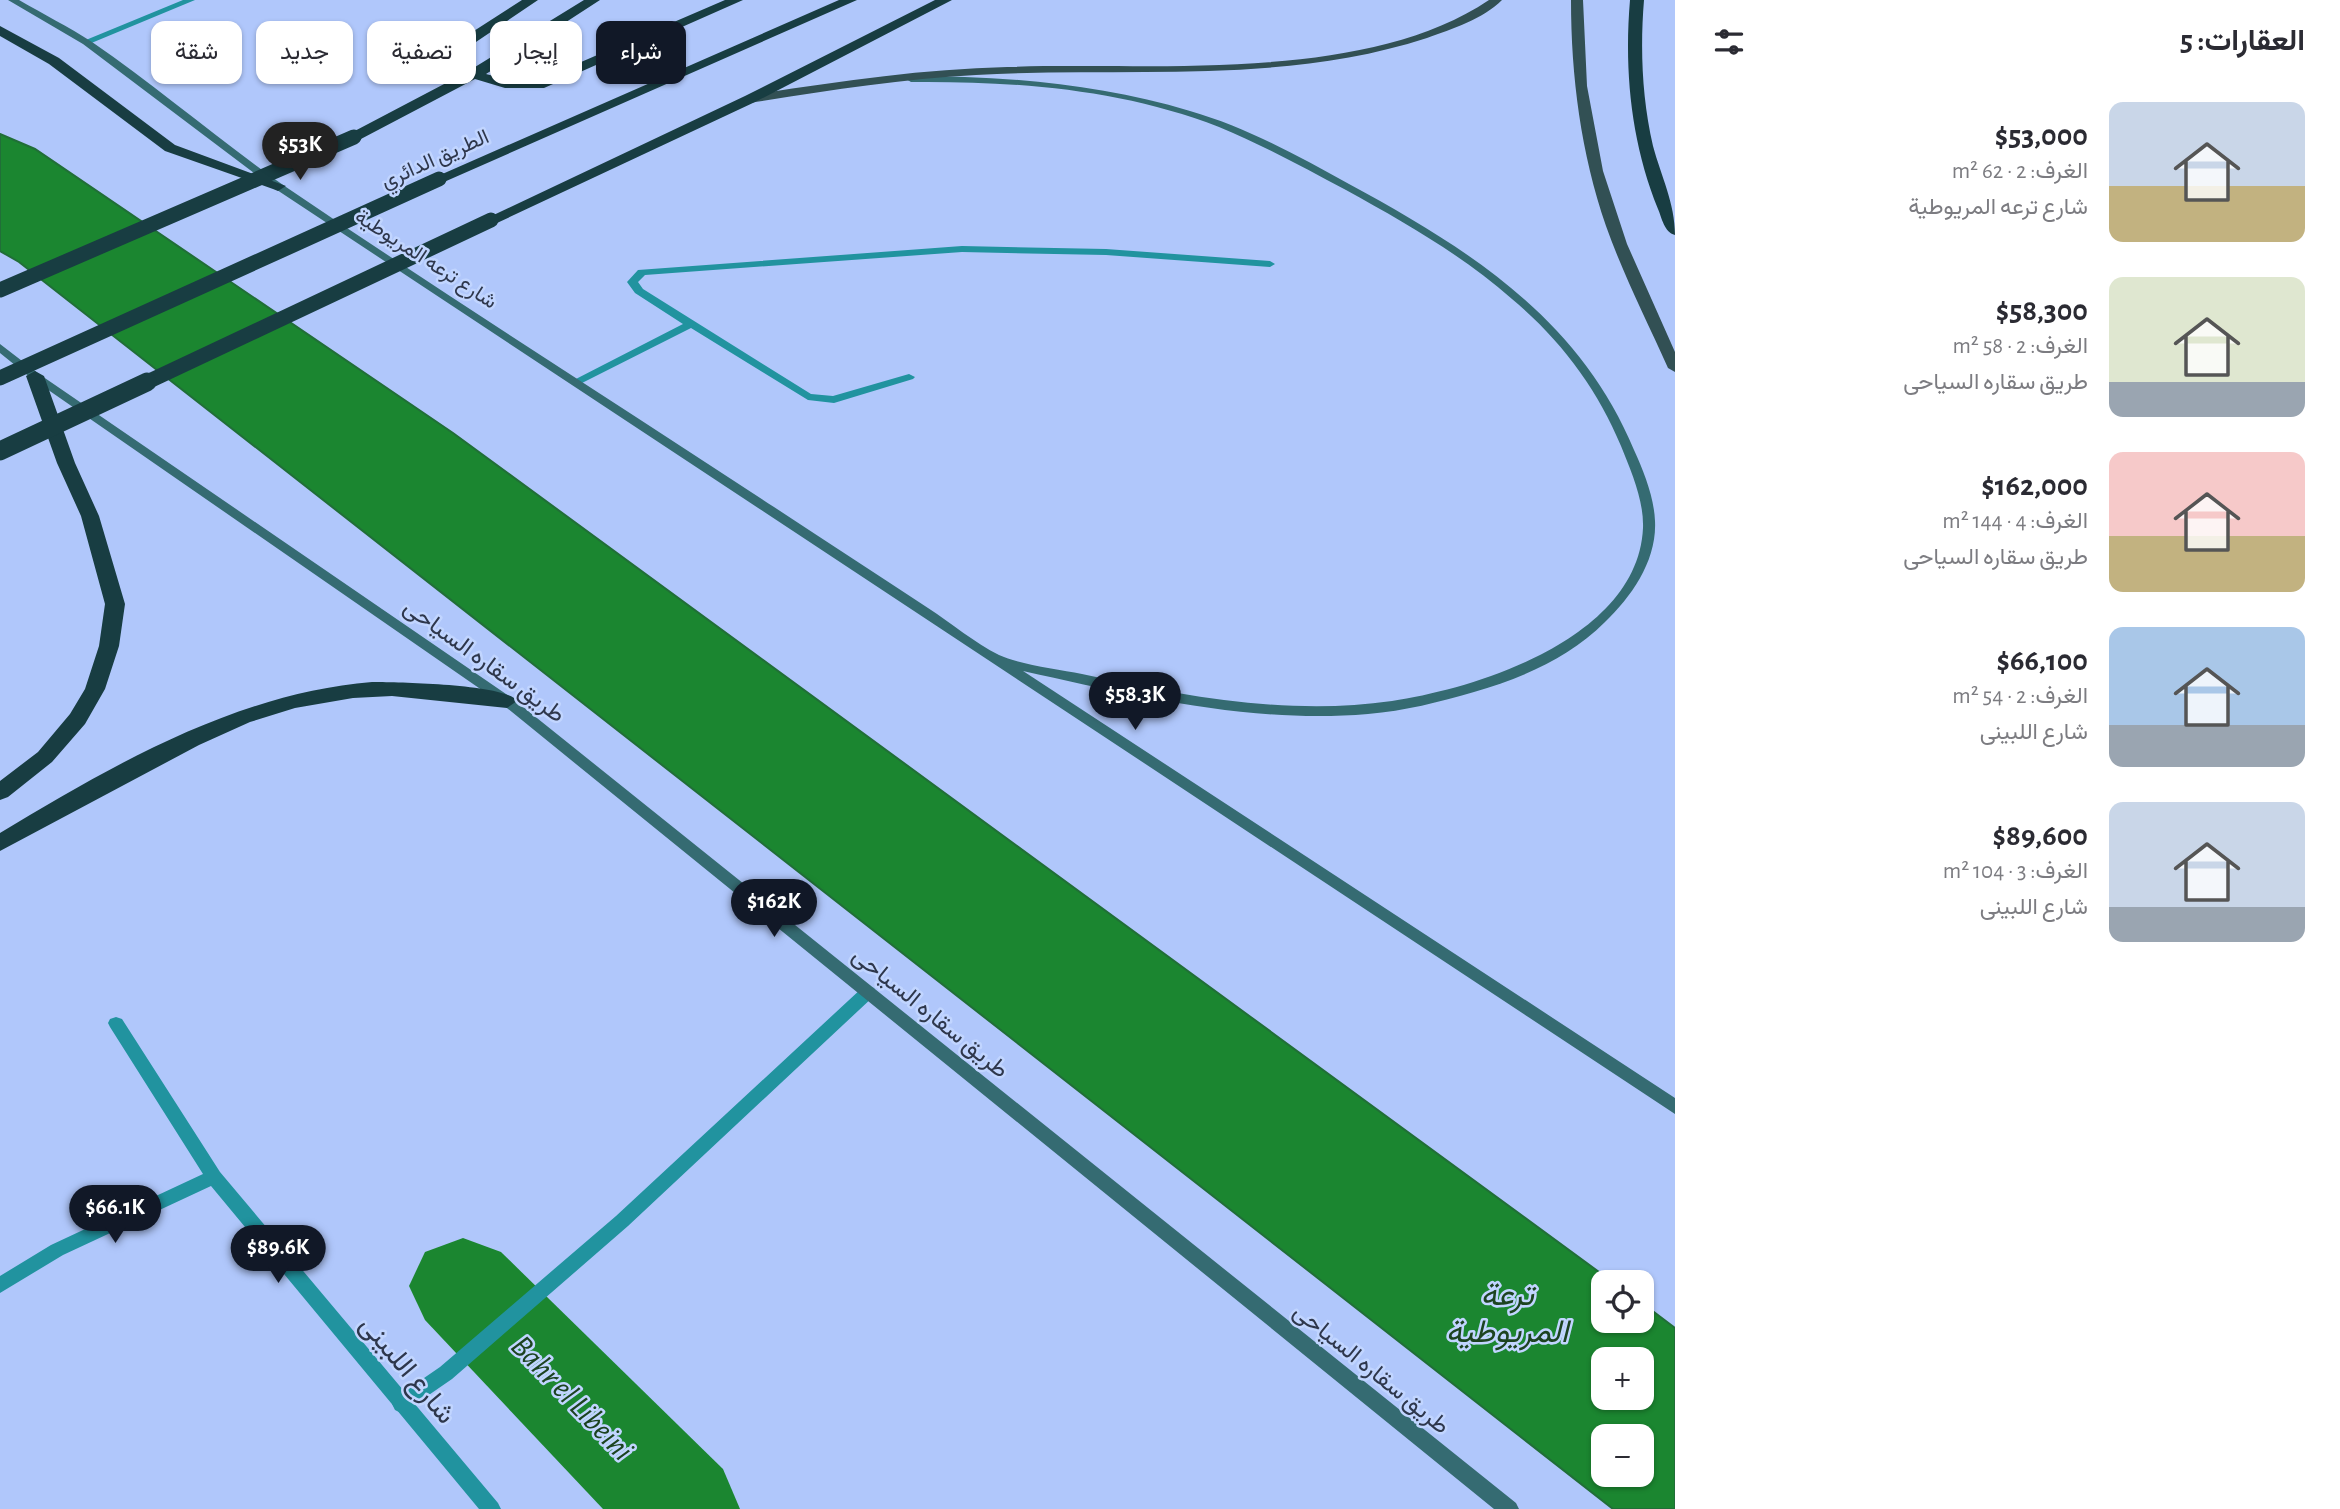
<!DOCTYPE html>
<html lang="ar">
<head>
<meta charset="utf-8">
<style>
  body { margin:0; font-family:"Alegreya Sans",Vazirmatn,sans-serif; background:#f7f7f7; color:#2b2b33; direction:rtl; height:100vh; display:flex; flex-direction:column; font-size:26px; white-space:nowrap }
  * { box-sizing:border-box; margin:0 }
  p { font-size:23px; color:#7c7c81 }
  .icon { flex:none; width:38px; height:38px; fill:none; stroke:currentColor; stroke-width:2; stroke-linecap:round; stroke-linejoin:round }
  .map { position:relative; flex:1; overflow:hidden; direction:ltr }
  .side { display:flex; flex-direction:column; background:#fff; width:665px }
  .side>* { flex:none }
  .guide { position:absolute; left:21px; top:21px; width:665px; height:63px; direction:rtl; display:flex; gap:14px }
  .tools { position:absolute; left:1591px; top:1270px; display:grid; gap:14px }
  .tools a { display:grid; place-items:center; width:63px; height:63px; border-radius:14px; background:#fff; box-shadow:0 2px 5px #0004; font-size:35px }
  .price { position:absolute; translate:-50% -60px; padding:0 16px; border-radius:24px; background:#111827; color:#fff; font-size:23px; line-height:46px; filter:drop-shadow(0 2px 4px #0008) }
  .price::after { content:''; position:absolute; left:50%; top:42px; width:21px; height:16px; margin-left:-10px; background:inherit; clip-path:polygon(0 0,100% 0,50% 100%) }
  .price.active { background:#222; color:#fff }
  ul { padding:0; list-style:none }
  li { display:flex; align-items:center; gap:21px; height:175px; padding:0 35px }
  li span { display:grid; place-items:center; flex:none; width:196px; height:140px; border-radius:14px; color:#555 }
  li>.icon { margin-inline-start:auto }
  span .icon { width:84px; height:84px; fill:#fffc; stroke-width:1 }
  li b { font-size:30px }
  h2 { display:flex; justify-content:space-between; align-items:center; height:84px; padding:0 35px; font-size:30px }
  .pill { padding:0 24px; border-radius:14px; background:#fff; box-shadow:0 2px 5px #0004; font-size:24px; line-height:63px }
  .pill.active { background:#111827; color:#fff }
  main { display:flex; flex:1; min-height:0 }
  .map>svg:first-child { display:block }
  .water { fill:#1b8630; stroke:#216e38; stroke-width:2; fill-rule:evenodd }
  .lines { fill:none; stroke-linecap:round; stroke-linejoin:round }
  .river { fill:#1b8630; fill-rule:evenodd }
  .service { fill:#21939f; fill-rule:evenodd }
  .minor { fill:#21939f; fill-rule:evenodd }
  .secondary { fill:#356b72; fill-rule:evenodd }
  .primary { fill:#325054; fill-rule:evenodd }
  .motorway { fill:#183d42; fill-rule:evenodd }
  .motorway-bridge-far1 { stroke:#183d42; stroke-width:15 }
  .motorway-bridge { stroke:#183d42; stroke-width:19 }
  .labels { text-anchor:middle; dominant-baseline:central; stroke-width:5; stroke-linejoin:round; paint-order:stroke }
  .far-street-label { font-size:21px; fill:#2e374c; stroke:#c1d5ff }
  .street-label { font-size:24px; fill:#2e374c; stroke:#c1d5ff }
  .near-street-label { font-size:28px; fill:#2e374c; stroke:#c1d5ff }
  .near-water-label { font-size:32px; font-style:italic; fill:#1c4320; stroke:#c1d5ff }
</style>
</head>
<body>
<main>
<section class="side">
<h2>العقارات: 5<svg class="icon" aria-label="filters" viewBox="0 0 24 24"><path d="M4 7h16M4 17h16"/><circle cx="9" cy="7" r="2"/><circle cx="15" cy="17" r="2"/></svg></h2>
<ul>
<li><span style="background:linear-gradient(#c9d6e8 60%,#c2b280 0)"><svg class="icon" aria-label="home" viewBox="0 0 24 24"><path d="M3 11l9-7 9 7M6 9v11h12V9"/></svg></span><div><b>$53,000</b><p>الغرف: 2 · 62 m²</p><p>شارع ترعه المريوطية</p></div></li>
<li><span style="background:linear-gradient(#dfe7d0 75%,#9aa5b1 0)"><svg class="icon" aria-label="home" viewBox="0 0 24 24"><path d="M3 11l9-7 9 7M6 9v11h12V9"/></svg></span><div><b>$58,300</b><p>الغرف: 2 · 58 m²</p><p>طريق سقاره السياحى</p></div></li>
<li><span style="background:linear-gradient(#f6c9c9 60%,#c2b280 0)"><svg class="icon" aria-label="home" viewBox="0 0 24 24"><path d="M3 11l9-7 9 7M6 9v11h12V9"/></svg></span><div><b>$162,000</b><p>الغرف: 4 · 144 m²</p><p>طريق سقاره السياحى</p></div></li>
<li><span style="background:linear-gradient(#a9c7e8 70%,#9aa5b1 0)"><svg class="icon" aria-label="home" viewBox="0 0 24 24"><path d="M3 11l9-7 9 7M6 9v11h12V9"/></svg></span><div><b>$66,100</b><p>الغرف: 2 · 54 m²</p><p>شارع اللبينى</p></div></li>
<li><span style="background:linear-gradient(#c9d6e8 75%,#9aa5b1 0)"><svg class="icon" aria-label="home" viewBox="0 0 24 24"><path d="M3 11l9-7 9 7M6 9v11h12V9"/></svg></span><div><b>$89,600</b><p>الغرف: 3 · 104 m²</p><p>شارع اللبينى</p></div></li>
</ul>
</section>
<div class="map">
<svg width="1675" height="1509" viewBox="0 0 1675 1509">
  <rect width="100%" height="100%" fill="#b0c7fb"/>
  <path class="water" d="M0 134 35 149 453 433 1614 1283H1603V1321H1642V1303L1675 1328V1509H1613L19 262 0 251ZM1603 1360H1642V1398H1603ZM1603 1437H1642V1475H1603Z"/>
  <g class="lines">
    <path class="river" d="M463 1238 501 1252 723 1469 740 1509H603L425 1320 409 1286 425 1252Z"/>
    <path class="service" d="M183 0H195L89 44 81 42Z
      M962 246 1106 249 1270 261 1275 264 1270 267 1106 255 962 252 645 275 638 282 643 289 811 394 833 396 909 374 915 377 913 379 834 403 808 400 691 328 582 383 578 384 572 381 683 324 635 293 627 282 638 270Z
      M868 986 874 988 876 992 874 996 628 1226 452 1379 407 1410 401 1413 395 1410 392 1404 395 1398 440 1367 616 1216 862 988Z"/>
    <path class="minor" d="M116 1017 122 1019 220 1172 498 1503 501 1509H479L211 1186 63 1255 0 1293V1276L51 1245 203 1174 110 1027 108 1023 110 1019Z"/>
    <path class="secondary" d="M8 0H19C43 14 69 27 92 42 159 88 220 141 286 187 447 296 611 400 774 507 825 541 877 574 928 608 951 623 975 643 999 655 1021 665 1057 669 1082 674 1183 696 1288 716 1392 701 1480 688 1638 637 1643 528 1644 500 1631 471 1621 446 1597 388 1560 339 1512 299 1462 255 1404 222 1346 190 1304 168 1263 145 1219 127 1121 89 1015 81 911 82L906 79 911 76C1006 76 1099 84 1190 111 1246 127 1298 156 1349 184 1469 249 1580 319 1634 450 1644 472 1654 497 1655 521 1657 560 1632 596 1605 622 1569 658 1522 678 1474 692 1439 702 1405 711 1368 714 1252 724 1136 696 1023 671L1675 1098V1114L274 188 83 44Z
      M0 344 39 374 512 698 1516 1503 1519 1509H1494L502 704 31 378 0 353Z"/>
    <path class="primary" d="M1489 0H1502C1483 19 1452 29 1427 38 1279 86 1127 66 976 75 900 79 825 91 750 103L744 99 750 95C835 82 921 69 1007 67 1152 62 1364 84 1489 0Z
      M1571 0H1583L1587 86 1603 171 1627 244 1675 352V372L1668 368C1647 321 1623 274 1606 226 1581 153 1571 77 1571 0Z"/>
    <path class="motorway" d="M522 0H538L473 44 467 55 475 67 584 0H600L486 74 505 79 537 81 725 0H743L544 88H505L475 79 359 140H349V134L465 73 453 55 463 38Z
      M839 0H857L444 182H434L431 179Z
      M935 0H952L755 102 497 223H485L483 220 745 96Z
      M1630 0H1644C1640 49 1642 98 1653 146 1661 176 1675 203 1675 235 1664 232 1662 218 1658 209 1631 142 1624 71 1630 0Z
      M0 26 59 58 175 145 286 186 278 191 273 189 165 151 49 64 0 36Z
      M35 371 44 376 75 463 99 516 125 604 119 646 105 689 85 724 52 762 8 797 0 800V781L38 752 70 714 85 689 99 646 105 604 81 516 57 463 26 376Z
      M372 682C395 682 507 684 517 701L507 708 392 696 353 698 295 708 250 722 199 745 0 851V833C114 764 238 693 372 682Z"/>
    <path class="motorway-bridge-far1" d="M0 290 354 137
      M0 378 439 179
      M143 384 491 220"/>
    <path class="motorway-bridge" d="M0 451 147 382"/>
  </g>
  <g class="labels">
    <g class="far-street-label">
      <text transform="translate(435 159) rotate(-24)">الطريق الدائري</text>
      <text transform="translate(426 259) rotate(33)">شارع ترعه المريوطية</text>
    </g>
    <g class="street-label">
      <text transform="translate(484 661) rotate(36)">طريق سقاره السياحى</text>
      <text transform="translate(930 1013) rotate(39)">طريق سقاره السياحى</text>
      <text transform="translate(1371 1369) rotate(39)">طريق سقاره السياحى</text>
    </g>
    <g class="near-street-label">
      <text transform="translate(407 1370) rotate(50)">شارع اللبينى</text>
    </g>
    <g class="near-water-label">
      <text x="1507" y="1295">ترعة<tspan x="1507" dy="37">المريوطية</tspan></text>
      <text transform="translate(572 1398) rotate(46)">Bahr el Libeini</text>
    </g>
  </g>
</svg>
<div class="tools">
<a><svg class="icon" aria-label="locate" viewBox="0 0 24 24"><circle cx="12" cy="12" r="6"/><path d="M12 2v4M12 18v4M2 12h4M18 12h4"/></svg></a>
<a>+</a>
<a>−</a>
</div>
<b class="price active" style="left:300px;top:182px">$53K</b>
<b class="price" style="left:1135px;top:732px">$58.3K</b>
<b class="price" style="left:774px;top:939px">$162K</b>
<b class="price" style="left:115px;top:1245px">$66.1K</b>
<b class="price" style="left:278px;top:1285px">$89.6K</b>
<div class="guide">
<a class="pill active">شراء</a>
<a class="pill">إيجار</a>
<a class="pill">تصفية</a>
<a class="pill">جديد</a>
<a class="pill">شقة</a>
</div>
</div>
</main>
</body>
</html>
